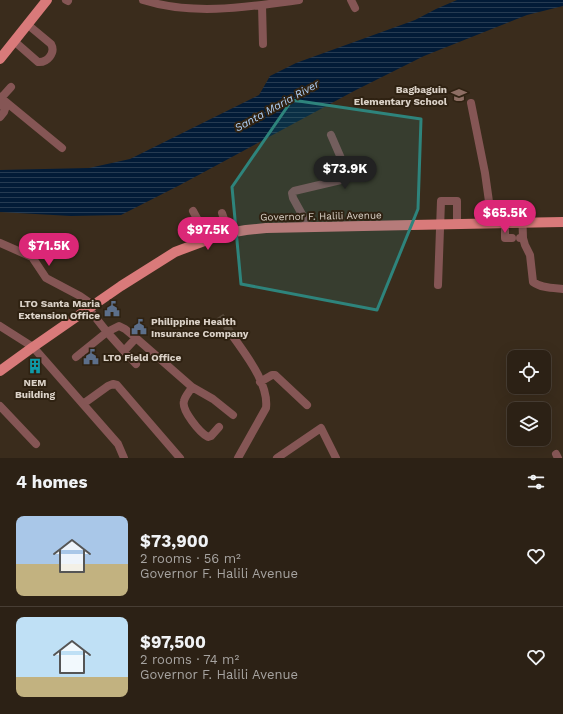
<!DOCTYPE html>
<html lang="en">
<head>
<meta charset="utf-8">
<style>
  body { margin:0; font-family:"Work Sans",sans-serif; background:#382e22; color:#f1f3f6; height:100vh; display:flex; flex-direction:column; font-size:15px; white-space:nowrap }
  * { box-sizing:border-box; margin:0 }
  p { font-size:13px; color:#a6a3a0 }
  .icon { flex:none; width:22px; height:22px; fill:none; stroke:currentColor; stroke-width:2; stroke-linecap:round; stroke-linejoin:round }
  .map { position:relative; height:458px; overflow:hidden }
  .sheet { display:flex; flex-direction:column; background:#2c2115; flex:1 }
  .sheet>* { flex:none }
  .controls { position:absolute; left:507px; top:350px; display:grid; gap:8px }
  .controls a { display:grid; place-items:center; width:44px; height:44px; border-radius:8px; background:#2c2115; box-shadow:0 4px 16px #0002,0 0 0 1px #483e34; font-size:20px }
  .price { position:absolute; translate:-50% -34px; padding:0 9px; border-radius:14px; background:#db2777; color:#fff; font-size:13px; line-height:26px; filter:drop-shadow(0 1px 2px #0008) }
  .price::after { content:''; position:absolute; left:50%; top:24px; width:12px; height:9px; margin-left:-6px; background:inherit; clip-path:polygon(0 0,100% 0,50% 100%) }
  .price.selected { background:#222; color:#fff }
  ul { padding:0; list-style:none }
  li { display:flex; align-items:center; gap:12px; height:100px; padding:0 16px }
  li+li { border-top:1px solid #483e34 }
  li span { display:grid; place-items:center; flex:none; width:112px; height:80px; border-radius:8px; color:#555 }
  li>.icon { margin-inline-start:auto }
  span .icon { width:48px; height:48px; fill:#fffc; stroke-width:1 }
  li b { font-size:17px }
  h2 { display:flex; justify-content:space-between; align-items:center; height:48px; padding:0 16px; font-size:17px }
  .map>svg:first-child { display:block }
  .water { fill:url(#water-rules) }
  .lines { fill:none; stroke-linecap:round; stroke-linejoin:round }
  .minor-tunnel { stroke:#524536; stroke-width:8; stroke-dasharray:8 4; stroke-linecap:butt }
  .minor { stroke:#855655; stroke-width:8 }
  .major { stroke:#d97a7a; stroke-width:10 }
  .marked { fill:#2e847c; fill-opacity:0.2; stroke:#2e847c; stroke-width:3; stroke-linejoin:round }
  .labels { text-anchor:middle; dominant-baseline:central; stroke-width:4; stroke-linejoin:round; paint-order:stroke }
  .poi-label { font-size:10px; font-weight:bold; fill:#dbd2c8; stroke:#2f2212; text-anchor:end }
  .street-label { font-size:10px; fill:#dbd2c8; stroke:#2f2212 }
  .water-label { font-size:11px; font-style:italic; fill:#b0d1f8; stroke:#2f2212 }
</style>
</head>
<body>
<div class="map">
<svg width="563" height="458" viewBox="0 0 563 458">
  <defs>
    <pattern id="water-rules" width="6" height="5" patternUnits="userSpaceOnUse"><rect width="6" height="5" fill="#021b37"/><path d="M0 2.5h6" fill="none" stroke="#263b52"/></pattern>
  </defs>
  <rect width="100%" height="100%" fill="#3a2c1c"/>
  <path class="water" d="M457 0H563V6L527 15 424 56 354 91 180 185 121 215 71 216 0 212V170L89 168 130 159 259 95 270 76 296 63 415 20 436 9Z"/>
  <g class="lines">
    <path class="minor-tunnel" d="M220 316 232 335"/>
    <path class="minor" d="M66 0 68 1
      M143 0C193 16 248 7 299 0
      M351 0 355 8
      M262 5 263 44
      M14 41 38 62C47 63 56 53 51 44L27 24
      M0 97 62 148
      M1 98 11 87
      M0 103 5 109 4 112 0 117
      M471 103 485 173 492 223
      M511 209H505V238H512
      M519 209H522L523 238H520
      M193 211 208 239
      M222 213 229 233
      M309 227 293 198 292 193 294 191 345 179 347 178V172L331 135
      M523 238 525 245 530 255 533 282C541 288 553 288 563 289
      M0 243 32 257 46 278 80 296 93 305
      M438 285 441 201H457V224
      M0 326 33 347 118 444 124 458
      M232 335C245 354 269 383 266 408L238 458
      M136 338 124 351 107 332 119 326 125 329 136 338 192 387 213 399 233 415
      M124 351 136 364
      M76 357 107 332 88 308
      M260 382 272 375H275L307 405
      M192 387C190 391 185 396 184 401 181 410 200 433 208 437L211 436 219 427
      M83 404 108 386 113 384 117 385 180 458
      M0 406 36 444
      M556 454 558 458
      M277 458 321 428 336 458"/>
    <path class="major" d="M0 59 47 0
      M0 371 33 347 121 286 175 252 223 234 246 230 266 228 563 222"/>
  </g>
  <path class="marked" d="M292 100 421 119 418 209 377 310 241 284 232 187Z"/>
  <defs>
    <symbol id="school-bare" viewBox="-9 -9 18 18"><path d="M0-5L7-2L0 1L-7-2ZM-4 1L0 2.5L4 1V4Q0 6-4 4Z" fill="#8d6e63" stroke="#2f2212" stroke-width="2.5" paint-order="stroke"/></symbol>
    <symbol id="civic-bare" viewBox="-9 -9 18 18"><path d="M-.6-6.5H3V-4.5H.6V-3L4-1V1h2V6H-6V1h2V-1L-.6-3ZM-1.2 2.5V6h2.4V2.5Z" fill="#5c6f8a" stroke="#2f2212" stroke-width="2.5" paint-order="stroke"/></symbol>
    <symbol id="building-bare" viewBox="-9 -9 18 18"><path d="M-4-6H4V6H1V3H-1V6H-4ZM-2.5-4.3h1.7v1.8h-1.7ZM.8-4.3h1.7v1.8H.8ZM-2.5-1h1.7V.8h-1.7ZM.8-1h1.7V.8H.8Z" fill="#0f9aa8" stroke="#2f2212" stroke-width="2.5" paint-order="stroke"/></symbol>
  </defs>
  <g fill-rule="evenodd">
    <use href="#school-bare" x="448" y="84" width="22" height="22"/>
    <use href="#civic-bare" x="101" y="298" width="22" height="22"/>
    <use href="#civic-bare" x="128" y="316" width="22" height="22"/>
    <use href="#civic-bare" x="80" y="346" width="22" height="22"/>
    <use href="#building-bare" x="24" y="355" width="22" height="22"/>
  </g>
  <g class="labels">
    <g class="poi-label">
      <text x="447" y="89">Bagbaguin<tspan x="447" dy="12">Elementary School</tspan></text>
      <text x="100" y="303">LTO Santa Maria<tspan x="100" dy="12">Extension Office</tspan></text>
      <text x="151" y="321" text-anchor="start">Philippine Health<tspan x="151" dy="12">Insurance Company</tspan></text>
      <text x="103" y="357" text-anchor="start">LTO Field Office</text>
      <text x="35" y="382" text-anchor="middle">NEM<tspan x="35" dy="12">Building</tspan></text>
    </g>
    <g class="street-label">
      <text transform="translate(321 216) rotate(-1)">Governor F. Halili Avenue</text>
    </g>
    <g class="water-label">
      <text transform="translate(277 106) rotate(-29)">Santa Maria River</text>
    </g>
  </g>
</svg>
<div class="controls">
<a><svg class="icon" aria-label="locate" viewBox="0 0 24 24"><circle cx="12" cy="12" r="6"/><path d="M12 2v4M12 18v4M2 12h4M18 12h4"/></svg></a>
<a><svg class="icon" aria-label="layers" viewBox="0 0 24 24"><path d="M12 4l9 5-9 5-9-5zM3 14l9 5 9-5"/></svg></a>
</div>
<b class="price selected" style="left:345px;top:190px">$73.9K</b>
<b class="price" style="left:505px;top:234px">$65.5K</b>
<b class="price" style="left:208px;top:251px">$97.5K</b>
<b class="price" style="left:49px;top:267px">$71.5K</b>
</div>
<section class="sheet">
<h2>4 homes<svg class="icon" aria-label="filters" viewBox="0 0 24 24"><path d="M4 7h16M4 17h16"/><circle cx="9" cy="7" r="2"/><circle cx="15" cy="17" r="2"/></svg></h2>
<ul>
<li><span style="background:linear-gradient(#a9c7e8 60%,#c2b280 0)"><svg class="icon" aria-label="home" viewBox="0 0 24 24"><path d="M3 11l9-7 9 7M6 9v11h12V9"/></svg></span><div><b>$73,900</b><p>2 rooms · 56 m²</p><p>Governor F. Halili Avenue</p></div><svg class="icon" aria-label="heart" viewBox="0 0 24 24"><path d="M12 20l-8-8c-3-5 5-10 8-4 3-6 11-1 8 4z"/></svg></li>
<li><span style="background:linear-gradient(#bfe0f5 75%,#c2b280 0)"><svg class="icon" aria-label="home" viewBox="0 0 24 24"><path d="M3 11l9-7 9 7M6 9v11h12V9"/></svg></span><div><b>$97,500</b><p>2 rooms · 74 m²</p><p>Governor F. Halili Avenue</p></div><svg class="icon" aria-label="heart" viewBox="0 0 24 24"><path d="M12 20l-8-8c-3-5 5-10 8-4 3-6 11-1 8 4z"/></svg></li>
</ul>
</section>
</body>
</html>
